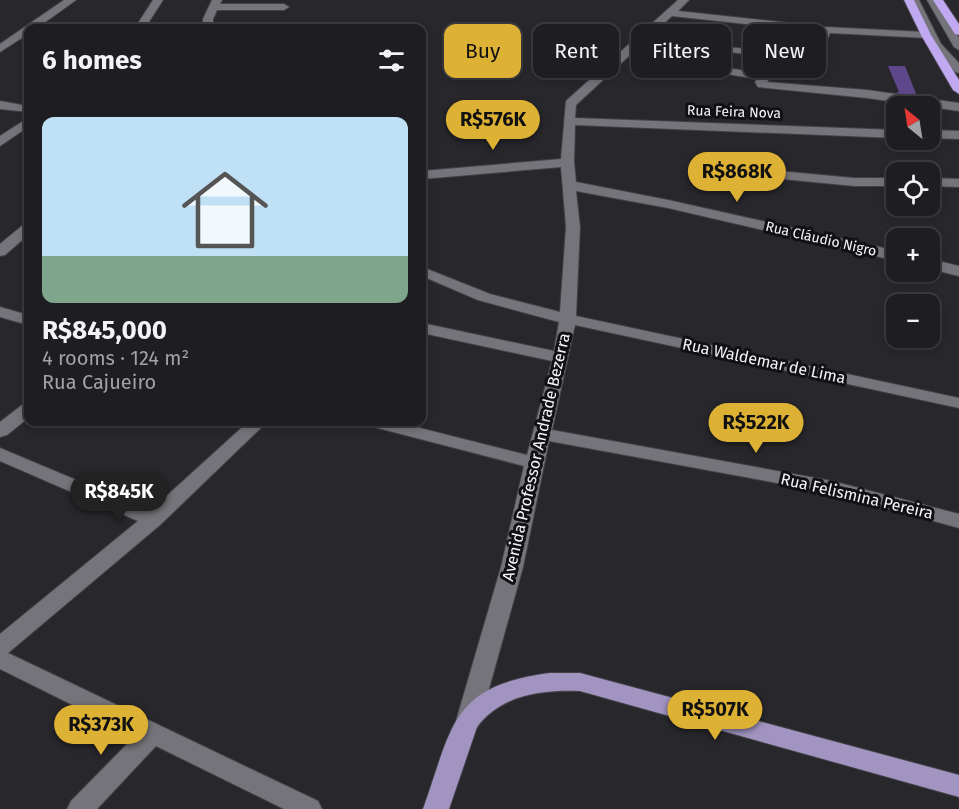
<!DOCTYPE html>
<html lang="en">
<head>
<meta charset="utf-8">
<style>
  body { margin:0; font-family:"Fira Sans",sans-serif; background:#26262a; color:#f1f3f6; height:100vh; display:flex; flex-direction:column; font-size:22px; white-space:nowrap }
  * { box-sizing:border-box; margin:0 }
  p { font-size:20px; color:#a1a2a5 }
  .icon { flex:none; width:33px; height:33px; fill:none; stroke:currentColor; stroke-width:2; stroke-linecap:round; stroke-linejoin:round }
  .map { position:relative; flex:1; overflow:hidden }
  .side { position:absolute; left:24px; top:24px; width:402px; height:402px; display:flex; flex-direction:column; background:#1e1d21; border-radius:12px; box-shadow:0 3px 9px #0003,0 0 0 2px #3c3b3f }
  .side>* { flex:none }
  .hud { position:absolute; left:444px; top:24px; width:424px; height:54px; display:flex; gap:12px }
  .needle { width:39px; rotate:330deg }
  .fabs { position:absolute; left:886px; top:96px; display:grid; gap:12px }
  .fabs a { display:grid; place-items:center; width:54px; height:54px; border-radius:12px; background:#1e1d21; box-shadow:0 3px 9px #0003,0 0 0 2px #3c3b3f; font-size:30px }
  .price { position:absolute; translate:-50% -51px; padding:0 14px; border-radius:21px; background:#ddb133; color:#111; font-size:20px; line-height:39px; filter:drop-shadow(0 2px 3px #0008) }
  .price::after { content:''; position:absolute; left:50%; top:36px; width:18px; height:14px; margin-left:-9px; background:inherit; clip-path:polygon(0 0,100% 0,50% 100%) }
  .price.active { background:#222; color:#fff }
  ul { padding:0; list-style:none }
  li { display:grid; align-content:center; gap:12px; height:318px; padding:0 18px }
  li span { display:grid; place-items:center; height:186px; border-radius:12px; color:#555 }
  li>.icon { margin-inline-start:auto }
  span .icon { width:108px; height:108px; fill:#fffc; stroke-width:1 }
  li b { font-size:26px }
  h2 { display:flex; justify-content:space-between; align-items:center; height:72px; padding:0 18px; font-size:26px }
  .chip { padding:0 21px; border-radius:12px; background:#1e1d21; box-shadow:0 3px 9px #0003,0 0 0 2px #3c3b3f; font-size:21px; line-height:54px }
  .chip.active { background:#ddb133; color:#111 }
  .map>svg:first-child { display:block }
  .forest { fill:#5f478c }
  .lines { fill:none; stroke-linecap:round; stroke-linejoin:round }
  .minor-casing { stroke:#434247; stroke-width:2 }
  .major-casing { stroke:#434247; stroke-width:2 }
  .highway-casing { stroke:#434247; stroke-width:2 }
  .minor { fill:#75747a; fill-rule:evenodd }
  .major { fill:#a294c1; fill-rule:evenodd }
  .highway { fill:#c0a9f1; fill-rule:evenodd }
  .labels { text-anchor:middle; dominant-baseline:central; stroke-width:6; stroke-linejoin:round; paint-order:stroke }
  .far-street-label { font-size:14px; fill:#f5f4f7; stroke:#111013 }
  .street-label { font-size:16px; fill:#f5f4f7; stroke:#111013 }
</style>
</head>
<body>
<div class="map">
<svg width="959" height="809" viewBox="0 0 959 809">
  <rect width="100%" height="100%" fill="#28272c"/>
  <path class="forest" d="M888 66H905L919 101 892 94 899 92Z"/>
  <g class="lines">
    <defs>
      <path id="minor" d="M64 0H76L37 28H28V34L0 52V44Z
        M153 0H163L145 28H135Z
        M212 0H222L220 4H284L289 7 284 10H217L213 19V28H203V19Z
        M678 0H689L678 11 826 27 924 32 909 0H919L941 44 959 63V73L955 72 932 47 927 38 830 33 825 45 808 52 783 57 767 82 867 90 959 103V111L867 98 758 87 755 82 757 79 714 72 708 69 714 66 761 73 772 57 728 52 723 49 724 47 779 51 802 47 816 41 820 32 672 16 576 105 575 118 897 130V138L575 125 574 162 576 182 668 200 897 251V261L668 208 576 191 580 227 576 316 959 398V408L575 325 552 430 832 481 959 514V528L832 493 549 441 523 567 480 721 477 728 468 731 459 728 456 721 501 567 524 466 370 426 367 422H396L527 455 552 361 422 333V323L554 351 559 322 478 300 422 276V267L490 294 560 312 566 227 561 167 422 179V171L561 159 566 101Z
        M927 0H937L959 38V50L954 47Z
        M0 101 28 106V112L0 109Z
        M28 118V127L0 146V136Z
        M930 130 959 131V139L930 138Z
        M758 169 854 178H897V186H854L753 176 751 173 753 170Z
        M930 178 959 179V187L930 186Z
        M28 224V235L5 255 0 256V244L23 225Z
        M930 259 959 266V276L930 269Z
        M0 307 28 315V325L0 317Z
        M28 404V418L7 435 0 437V422L22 405Z
        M248 422H267L160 525 8 653 318 801 322 809H284L156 746 97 809H67L71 801 135 736 0 669V634L138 521 0 461V448L150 511Z"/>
      <path id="major" d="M550 673H580L959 775V797L580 691C542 690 502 694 477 727L449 809H423C453 726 450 686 550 673Z"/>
      <path id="highway" d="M904 0H914L931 35 959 80V94L953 90 921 35Z
        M933 0H943L959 24V35L955 34Z"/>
    </defs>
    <use href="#minor" class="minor-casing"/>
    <use href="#major" class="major-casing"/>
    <use href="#highway" class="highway-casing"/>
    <use href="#minor" class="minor"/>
    <use href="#major" class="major"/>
    <use href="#highway" class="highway"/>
  </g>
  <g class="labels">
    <g class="far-street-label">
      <text transform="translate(734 112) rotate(2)">Rua Feira Nova</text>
      <text transform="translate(821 239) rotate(13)">Rua Cláudio Nigro</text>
    </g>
    <g class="street-label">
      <text transform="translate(764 361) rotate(12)">Rua Waldemar de Lima</text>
      <text transform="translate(536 457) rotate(-77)">Avenida Professor Andrade Bezerra</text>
      <text transform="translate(857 496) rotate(13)">Rua Felismina Pereira</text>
    </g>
  </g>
</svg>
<div class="fabs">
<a><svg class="needle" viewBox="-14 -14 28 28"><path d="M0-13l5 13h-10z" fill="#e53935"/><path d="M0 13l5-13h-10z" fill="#a1a2a5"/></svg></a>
<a><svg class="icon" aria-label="locate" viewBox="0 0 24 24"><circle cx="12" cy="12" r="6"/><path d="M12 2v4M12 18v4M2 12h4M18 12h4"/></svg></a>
<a>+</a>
<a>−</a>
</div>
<b class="price" style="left:493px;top:151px">R$576K</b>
<b class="price" style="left:737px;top:203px">R$868K</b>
<b class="price" style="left:756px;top:454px">R$522K</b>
<b class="price active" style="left:119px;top:523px">R$845K</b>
<b class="price" style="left:715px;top:741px">R$507K</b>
<b class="price" style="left:101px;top:756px">R$373K</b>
<div class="hud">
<a class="chip active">Buy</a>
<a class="chip">Rent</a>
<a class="chip">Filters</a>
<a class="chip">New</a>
</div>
<section class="side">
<h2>6 homes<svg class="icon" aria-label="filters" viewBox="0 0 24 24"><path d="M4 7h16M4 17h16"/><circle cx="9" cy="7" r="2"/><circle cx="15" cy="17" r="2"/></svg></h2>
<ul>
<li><span style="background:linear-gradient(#bfe0f5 75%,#7fa58c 0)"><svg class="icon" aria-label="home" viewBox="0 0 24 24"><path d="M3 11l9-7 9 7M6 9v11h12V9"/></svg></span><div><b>R$845,000</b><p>4 rooms · 124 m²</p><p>Rua Cajueiro</p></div></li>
</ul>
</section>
</div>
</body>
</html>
